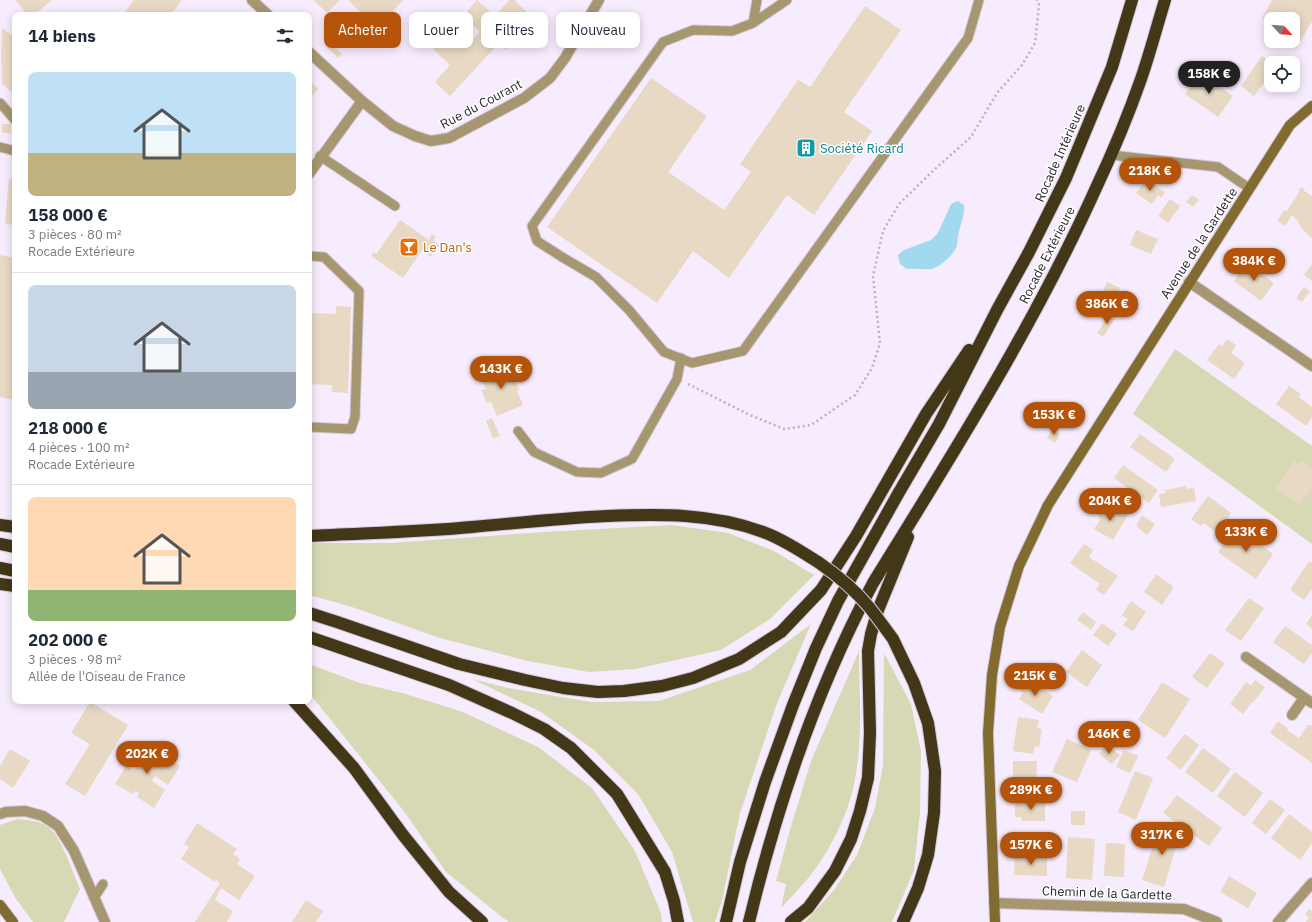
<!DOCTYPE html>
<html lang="fr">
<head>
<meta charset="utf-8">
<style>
  body { margin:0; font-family:"IBM Plex Sans",sans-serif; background:#f6f6f7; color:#1f2937; height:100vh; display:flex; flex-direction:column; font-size:15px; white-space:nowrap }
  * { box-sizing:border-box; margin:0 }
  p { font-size:13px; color:#747a83 }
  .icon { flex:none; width:22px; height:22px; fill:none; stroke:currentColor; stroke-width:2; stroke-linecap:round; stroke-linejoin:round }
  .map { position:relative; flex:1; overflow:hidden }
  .details { position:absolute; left:12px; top:12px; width:300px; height:692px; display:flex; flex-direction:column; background:#fff; border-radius:8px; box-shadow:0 2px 10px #0003 }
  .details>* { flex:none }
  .hud { position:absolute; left:324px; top:12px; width:380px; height:36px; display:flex; gap:8px }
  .needle { width:26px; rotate:116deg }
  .controls { position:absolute; left:1264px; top:12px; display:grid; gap:8px }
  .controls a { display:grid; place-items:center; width:36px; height:36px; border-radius:8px; background:#fff; box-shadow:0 2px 10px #0003; font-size:20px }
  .price { position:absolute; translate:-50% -34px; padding:0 9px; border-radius:14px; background:#b45309; color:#fff; font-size:13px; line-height:26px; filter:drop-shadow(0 1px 2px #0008) }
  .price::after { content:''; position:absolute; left:50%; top:24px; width:12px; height:9px; margin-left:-6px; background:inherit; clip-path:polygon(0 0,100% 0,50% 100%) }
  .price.current { background:#222; color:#fff }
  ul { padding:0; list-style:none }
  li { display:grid; align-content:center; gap:8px; height:212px; padding:0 16px }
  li+li { border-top:1px solid #e0e1e3 }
  li span { display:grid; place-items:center; height:124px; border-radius:8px; color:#555 }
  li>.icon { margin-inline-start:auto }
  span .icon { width:72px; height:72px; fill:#fffc; stroke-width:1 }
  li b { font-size:17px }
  h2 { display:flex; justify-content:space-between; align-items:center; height:48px; padding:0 16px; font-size:17px }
  .pill { padding:0 14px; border-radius:8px; background:#fff; box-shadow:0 2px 10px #0003; font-size:14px; line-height:36px }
  .pill.current { background:#b45309; color:#fff }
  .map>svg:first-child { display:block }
  .green { fill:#d6d9b3 }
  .water { fill:#a2d9ef }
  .building { fill:#e7d9c4 }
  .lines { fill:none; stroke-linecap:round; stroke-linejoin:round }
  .lane-casing { stroke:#d2c8d8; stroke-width:11 }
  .street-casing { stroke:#d2c8d8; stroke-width:12 }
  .secondary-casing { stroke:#d2c8d8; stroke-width:12 }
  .highway-casing { stroke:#d2c8d8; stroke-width:14 }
  .path { stroke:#bab0bf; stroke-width:2.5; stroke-dasharray:2 3; stroke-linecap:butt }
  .lane { stroke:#a69770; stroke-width:9 }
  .street { stroke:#a69770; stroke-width:10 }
  .secondary { stroke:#816b2e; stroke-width:10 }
  .highway { stroke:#423717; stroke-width:12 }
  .highway-bridge-casing { stroke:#d2c8d8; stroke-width:14; stroke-linecap:butt }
  .highway-bridge { stroke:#423717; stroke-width:12 }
  .labels { text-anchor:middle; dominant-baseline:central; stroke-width:3; stroke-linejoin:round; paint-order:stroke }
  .street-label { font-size:13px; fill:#2b262e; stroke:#fff }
  .culture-label { font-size:13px; fill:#0d838f; stroke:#fff; text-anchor:start }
  .food-label { font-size:13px; fill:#c56008; stroke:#fff; text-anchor:start }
</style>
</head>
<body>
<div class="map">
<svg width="1312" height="922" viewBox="0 0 1312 922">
  <rect width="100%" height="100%" fill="#f7ecfd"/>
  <path class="green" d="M1175 349 1312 446V544L1133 414Z
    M672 525 728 533 774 551 814 575 770 619 721 650 635 669 589 672 528 661 440 638 349 606 309 595V543H391L544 532Z
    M811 624 777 703 740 813 722 901 715 922H693L672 852 638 794 594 750 541 712 472 679 508 688 591 702 659 701 750 670Z
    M859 651C859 691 863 733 856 773 851 809 832 848 810 876 801 887 791 897 781 908L786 884 776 881 789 833 811 761Z
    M884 653 911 704 921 751 920 812 914 870 892 922H805L834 890 857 855 875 808 883 765Z
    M309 664 360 683 406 694 463 712 538 747 592 788 635 851 661 913 662 922H509L502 917 446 872 406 814 314 699 309 694Z
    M17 819C26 820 41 821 47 826 61 835 73 873 80 889L64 922H33L16 899 0 869V825Z"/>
  <path class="water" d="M958 201 964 205C965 216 960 225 958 236 957 240 958 245 956 248 953 255 940 267 932 269 925 270 916 268 907 269L900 264 898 255 904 250 931 240 938 233 951 204Z"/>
  <path class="building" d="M15 0H52L34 15H28Z
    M134 0H182L171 15H123Z
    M314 0H340L327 13Z
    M348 0H403L393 11 400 18 393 26 398 30 381 48 364 33 373 24Z
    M477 0 495 16 509 0H514L527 12 512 29 520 36 506 50 499 43 450 96 435 82 450 65 433 49 448 32 465 48 480 32 463 16Z
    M1272 0H1312V21L1296 49 1281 41H1293V19H1271V35L1263 31 1268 21 1262 18Z
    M865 6 901 30 844 112 872 131 814 215 787 195 729 278 693 251 657 303 547 227 651 78 707 116 668 172 724 210 751 172 740 164 798 80 810 87Z
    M2 28 15 38V95L2 84 1 55Z
    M330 42 342 54 338 58 326 46Z
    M1262 56 1271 63V73L1254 96 1241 86Z
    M1200 73 1233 96 1218 117 1185 94Z
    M309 80 318 89 309 99Z
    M2 124H11V133H2Z
    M9 179H15V225L5 224Z
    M1146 179 1165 192 1161 198 1158 195 1152 204 1136 193Z
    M1301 187 1304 189 1303 190 1312 196V238L1302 229 1297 220 1292 215 1285 226 1277 221 1284 210 1287 211 1300 190H1299Z
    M1192 195 1199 200 1193 207 1186 202Z
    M1170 199 1180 206 1168 223 1158 216Z
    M400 220 429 240 432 234 436 237 433 240 439 245 431 257 422 250 403 278 371 256 374 252 376 254Z
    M1136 230 1158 239 1151 254 1130 245Z
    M0 255 15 258V400L0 397Z
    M1246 263 1274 283 1261 301 1234 281Z
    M1312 264V281L1304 275Z
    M1107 282 1120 288 1115 299 1102 293Z
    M1304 287 1310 291 1302 302 1296 298Z
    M1098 294 1104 299 1098 308 1094 305Z
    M336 306 351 307 348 393 332 392V385L309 384V313L336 314Z
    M1111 312 1116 317 1103 337 1097 333Z
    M1227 339 1236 345 1231 353 1245 363 1234 379 1207 360 1219 344 1222 346Z
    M506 363 512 378H514L519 390 517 391 523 405 497 416 491 402 487 403 481 390 486 389 479 374Z
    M1289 386 1301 394 1299 397 1312 407V417L1306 426 1276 404Z
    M492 418 500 436 493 438 486 421Z
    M1053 429 1060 434 1055 443 1047 438Z
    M1140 434 1175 459 1166 472 1130 447Z
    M1301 460 1312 467V488L1300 505 1275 488 1294 461 1299 464Z
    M1123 465 1158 490 1149 503 1114 478Z
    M1186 486 1187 489 1194 488 1196 501 1161 507 1159 494 1166 493 1165 490Z
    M1208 496 1231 513 1217 533 1204 523 1201 526 1191 519Z
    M1101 508H1105L1115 514 1118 509 1128 515 1113 540 1094 529 1100 520 1097 513Z
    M1142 515 1155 524 1147 535 1136 526Z
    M1236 527 1273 554 1256 579 1218 552Z
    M1084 544 1093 550 1089 557 1118 576 1104 595 1096 590 1100 584 1070 563Z
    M1309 561 1312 563V589L1304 600 1290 590Z
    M1156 574 1174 587 1162 605 1144 592Z
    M1249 598 1264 608 1241 641 1225 630Z
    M1131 601 1146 612 1133 631 1123 625 1128 619 1122 615Z
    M1083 612 1096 622 1091 630 1077 620Z
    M1312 615V629L1306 624Z
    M1102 623 1117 634 1108 646 1093 635Z
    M1285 626 1312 645V653L1304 664 1273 642Z
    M1082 650 1102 665 1087 687 1066 672Z
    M1210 653 1225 663 1207 688 1192 677Z
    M1026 679 1053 696 1042 714 1019 699 1023 692 1019 690Z
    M1255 680 1265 687 1253 703 1252 702 1243 714 1230 704 1246 682 1251 686Z
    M1162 682 1190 699 1165 738 1138 720Z
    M90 702 128 725 85 796 65 784 90 744 71 733Z
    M1018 717 1039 720 1037 728 1042 729 1039 747 1035 746 1033 754 1013 751Z
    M1278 721 1288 729 1287 730 1299 738 1308 725H1312V763L1270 733Z
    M1185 734 1199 745 1181 770 1166 758Z
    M1067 739 1091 750 1077 782 1052 772Z
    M141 744 158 753 156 756 161 758 163 756 180 766 168 785 155 776 152 781 165 790 154 808 137 797 139 793 135 791 133 794 115 784 126 766 134 771 137 767 129 762Z
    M1106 745 1120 755 1112 764 1099 754Z
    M1203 748 1231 769 1213 793 1185 772Z
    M10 749 30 761 13 788 0 779V766Z
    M1124 750 1138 756 1130 773 1116 767Z
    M1013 761H1037L1036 785H1013Z
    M1135 771 1153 778 1136 820 1118 812Z
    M1235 772 1263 793 1245 817 1217 796Z
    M1177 795 1222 828 1209 846 1163 813Z
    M1270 799 1285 810 1266 834 1252 823Z
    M1015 802H1045V821H1022L1021 817H1015Z
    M1071 811H1085V825H1071Z
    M1289 814 1312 832V843L1300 860 1271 838Z
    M197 823 237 849 233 854 240 859 237 864 255 876 239 900 221 888 215 900 233 911 227 922H195L220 883 216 880 215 882 181 859 189 847 184 844Z
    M1160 824 1181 830 1164 887 1142 880Z
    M1068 837 1095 839 1092 880 1066 878Z
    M1106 843 1125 844 1124 877 1104 876Z
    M1015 856 1047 857V876L1014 875Z
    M1229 876 1257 893 1248 908 1220 892Z
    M306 900 323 911 316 922H292Z
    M1309 909 1312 911V922H1306L1309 917 1305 915Z"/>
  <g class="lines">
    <defs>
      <path id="lane" d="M787 0 753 23 732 31 693 30 663 42 532 226 537 241 562 257 596 277 629 310 664 352 692 363 743 351 968 38 979 0
        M753 23 757 0
        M0 103 15 120
        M0 147 15 151
        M1111 155 1218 167 1249 188
        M320 156 395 206
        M309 256 324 257 359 291 355 417 351 429 309 427
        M518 431 534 452 577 472 601 473 632 459 677 379 681 358
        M94 898 103 884"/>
      <path id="street" d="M252 0 268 15
        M309 52 362 101 393 126 415 136 431 141 449 138 524 98 550 78 565 58 599 0
        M309 174 362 101
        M1189 282 1312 366
        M1246 657 1312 703
        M1292 715 1304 698
        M0 814 6 812 25 811 43 816 58 826 74 851 105 922
        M994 903 1184 909 1217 922
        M1278 922 1312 883"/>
      <path id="secondary" d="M0 905 13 922
        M995 922 988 733 992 675 1000 627 1019 566 1048 505 1290 125 1312 106"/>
      <path id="highway" d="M0 525 15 527
        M309 536C363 533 418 532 472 527 517 523 562 518 607 516 659 514 713 513 763 532 783 539 800 551 818 562
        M0 544 15 547
        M0 568 15 571
        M0 584 15 586
        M309 613 337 622 459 664 525 680 563 688 598 692 624 691 662 686 693 678 739 659 781 632 821 590 856 536 926 414 969 350
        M309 637 449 685 512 713 544 729 571 748 617 794 665 872 674 901 678 922
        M893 639 914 683 928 723 935 771 934 813 928 855 918 888 903 922
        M294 701 354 768 403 835 449 892 482 922
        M726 922 740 862 765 782 793 705 816 648 838 601 898 494 939 424 997 310 1029 252 1066 178 1112 67 1132 0
        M749 922C777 805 816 690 873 583 952 455 1034 326 1096 188 1113 152 1128 116 1141 79 1150 53 1157 26 1165 0
        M791 922 808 908 835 871 851 839 860 811 868 778 870 733 868 651 871 634 878 610 908 537"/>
    </defs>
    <use href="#lane" class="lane-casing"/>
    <use href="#street" class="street-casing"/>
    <use href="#secondary" class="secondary-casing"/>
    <use href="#highway" class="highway-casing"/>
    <path class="path" d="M688 384 750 415 784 429 811 425 855 395 872 368 880 343 873 276 883 231 899 204 935 169 971 137 997 93 1022 65 1035 43 1039 5 1037 0"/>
    <use href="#lane" class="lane"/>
    <use href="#street" class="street"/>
    <use href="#secondary" class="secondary"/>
    <use href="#highway" class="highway"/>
    <defs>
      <path id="highway-bridge" d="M818 562C837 575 854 589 869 607 877 617 885 628 893 639"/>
    </defs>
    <use href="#highway-bridge" class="highway-bridge-casing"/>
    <use href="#highway-bridge" class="highway-bridge"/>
  </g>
  <defs>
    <symbol id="building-square" viewBox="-11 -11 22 22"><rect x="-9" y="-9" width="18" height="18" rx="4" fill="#0f9aa8" stroke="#fff"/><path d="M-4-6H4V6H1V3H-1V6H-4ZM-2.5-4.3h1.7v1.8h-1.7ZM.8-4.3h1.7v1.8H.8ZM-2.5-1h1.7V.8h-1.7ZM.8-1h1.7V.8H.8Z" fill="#fff"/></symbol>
    <symbol id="bar-square" viewBox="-11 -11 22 22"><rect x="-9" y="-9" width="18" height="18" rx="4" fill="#e8710a" stroke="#fff"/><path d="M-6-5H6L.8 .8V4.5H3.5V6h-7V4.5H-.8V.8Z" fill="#fff"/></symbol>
  </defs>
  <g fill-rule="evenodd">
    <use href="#building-square" x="795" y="137" width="22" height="22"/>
    <use href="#bar-square" x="398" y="236" width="22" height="22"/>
  </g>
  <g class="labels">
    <g class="street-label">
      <text transform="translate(481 104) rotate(-28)">Rue du Courant</text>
      <text transform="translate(1060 153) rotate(-66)">Rocade Intérieure</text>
      <text transform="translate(1199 243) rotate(-57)">Avenue de la Gardette</text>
      <text transform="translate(1047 255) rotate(-63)">Rocade Extérieure</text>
      <text transform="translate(1107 893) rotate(2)">Chemin de la Gardette</text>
    </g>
    <g class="culture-label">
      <text x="820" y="148">Société Ricard</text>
    </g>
    <g class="food-label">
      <text x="423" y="247">Le Dan's</text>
    </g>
  </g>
</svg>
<div class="controls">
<a><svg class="needle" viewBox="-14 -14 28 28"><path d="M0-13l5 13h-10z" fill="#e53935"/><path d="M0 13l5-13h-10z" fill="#747a83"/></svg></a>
<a><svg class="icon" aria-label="locate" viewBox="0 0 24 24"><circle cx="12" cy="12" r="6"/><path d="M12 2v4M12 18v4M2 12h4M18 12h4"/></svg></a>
</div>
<b class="price current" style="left:1209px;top:95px">158K €</b>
<b class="price" style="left:1150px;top:192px">218K €</b>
<b class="price" style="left:1254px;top:282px">384K €</b>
<b class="price" style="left:1107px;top:325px">386K €</b>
<b class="price" style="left:501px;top:390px">143K €</b>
<b class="price" style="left:1054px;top:436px">153K €</b>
<b class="price" style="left:1110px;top:522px">204K €</b>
<b class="price" style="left:1246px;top:553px">133K €</b>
<b class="price" style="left:1035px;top:697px">215K €</b>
<b class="price" style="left:1109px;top:755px">146K €</b>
<b class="price" style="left:147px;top:775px">202K €</b>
<b class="price" style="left:1031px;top:811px">289K €</b>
<b class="price" style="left:1162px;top:856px">317K €</b>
<b class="price" style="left:1031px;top:866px">157K €</b>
<div class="hud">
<a class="pill current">Acheter</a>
<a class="pill">Louer</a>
<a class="pill">Filtres</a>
<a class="pill">Nouveau</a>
</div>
<section class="details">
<h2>14 biens<svg class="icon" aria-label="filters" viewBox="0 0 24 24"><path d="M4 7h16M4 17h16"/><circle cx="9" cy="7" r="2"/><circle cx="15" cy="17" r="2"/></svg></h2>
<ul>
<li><span style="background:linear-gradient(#bfe0f5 65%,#c2b280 0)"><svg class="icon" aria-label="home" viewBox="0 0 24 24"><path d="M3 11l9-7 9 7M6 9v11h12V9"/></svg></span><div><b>158 000 €</b><p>3 pièces · 80 m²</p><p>Rocade Extérieure</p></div></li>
<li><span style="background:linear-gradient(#c9d6e8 70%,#9aa5b1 0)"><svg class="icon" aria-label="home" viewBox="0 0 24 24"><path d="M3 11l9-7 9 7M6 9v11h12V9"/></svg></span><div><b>218 000 €</b><p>4 pièces · 100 m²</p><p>Rocade Extérieure</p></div></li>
<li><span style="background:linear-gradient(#ffd9b3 75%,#8fb573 0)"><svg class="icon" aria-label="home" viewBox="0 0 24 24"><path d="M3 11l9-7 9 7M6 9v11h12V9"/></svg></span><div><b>202 000 €</b><p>3 pièces · 98 m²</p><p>Allée de l'Oiseau de France</p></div></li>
</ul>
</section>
</div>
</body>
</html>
